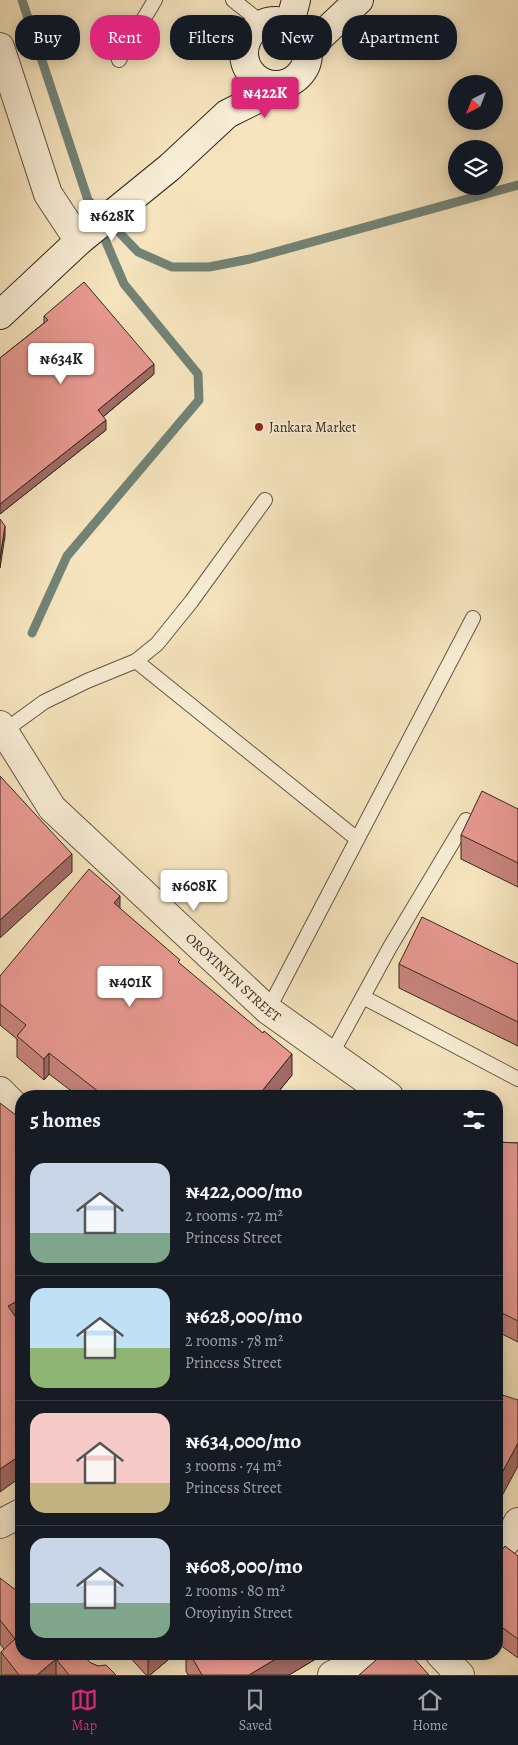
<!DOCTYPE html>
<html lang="en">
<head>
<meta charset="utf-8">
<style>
  body { margin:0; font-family:Alegreya,serif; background:#20242c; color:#f1f3f6; height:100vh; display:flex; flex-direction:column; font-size:19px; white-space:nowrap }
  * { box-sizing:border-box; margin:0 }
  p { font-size:16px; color:#9ea1a6 }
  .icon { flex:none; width:28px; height:28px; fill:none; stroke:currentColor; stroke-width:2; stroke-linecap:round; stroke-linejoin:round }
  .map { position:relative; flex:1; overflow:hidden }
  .sheet { position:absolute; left:15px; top:1090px; width:488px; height:570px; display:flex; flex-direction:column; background:#171b24; border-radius:20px; box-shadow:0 2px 12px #0003 }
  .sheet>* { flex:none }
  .banner { position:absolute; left:15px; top:15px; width:489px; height:45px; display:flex; gap:10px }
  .needle { width:32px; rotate:222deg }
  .fabs { position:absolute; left:448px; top:75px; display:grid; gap:10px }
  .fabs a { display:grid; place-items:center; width:55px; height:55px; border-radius:50%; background:#171b24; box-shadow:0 2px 12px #0003; font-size:25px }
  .price { position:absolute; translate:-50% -42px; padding:0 11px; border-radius:5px; background:#fff; color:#222; font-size:16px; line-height:32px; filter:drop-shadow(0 1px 2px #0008) }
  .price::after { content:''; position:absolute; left:50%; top:30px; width:15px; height:11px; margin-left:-8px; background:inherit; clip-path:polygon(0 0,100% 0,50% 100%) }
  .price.active { background:#db2777; color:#fff }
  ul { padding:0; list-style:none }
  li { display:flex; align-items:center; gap:15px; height:125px; padding:0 15px }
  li+li { border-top:1px solid #363941 }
  li span { display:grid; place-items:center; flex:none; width:140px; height:100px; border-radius:15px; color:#555 }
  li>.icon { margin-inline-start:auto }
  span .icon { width:60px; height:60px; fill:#fffc; stroke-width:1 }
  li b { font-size:21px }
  h2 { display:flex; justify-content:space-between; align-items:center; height:60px; padding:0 15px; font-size:21px }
  .tag { padding:0 18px; border-radius:20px; background:#171b24; box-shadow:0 2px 12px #0003; font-size:18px; line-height:45px }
  .tag.active { background:#db2777; color:#fff }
  .tab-bar { display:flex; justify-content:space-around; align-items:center; height:70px; border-top:1px solid #363941; background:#171b24; font-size:14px; color:#9ea1a6 }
  .tab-bar a { display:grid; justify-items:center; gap:2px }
  .tab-bar .active { color:#db2777 }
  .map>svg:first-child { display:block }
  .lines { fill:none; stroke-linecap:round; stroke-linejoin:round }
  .stream { stroke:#728376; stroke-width:9 }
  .lane-casing { stroke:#645745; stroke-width:16 }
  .street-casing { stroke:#645745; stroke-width:30 }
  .secondary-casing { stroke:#34281d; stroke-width:30 }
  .lane { stroke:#f8edd5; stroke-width:14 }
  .street { stroke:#f8edd5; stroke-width:28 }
  .secondary { stroke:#f8edd5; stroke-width:28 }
  .wall { fill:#c8847d; stroke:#34281d }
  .shaded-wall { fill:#a26b66; stroke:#34281d }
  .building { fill:#e89991; stroke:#34281d }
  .poi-dot { fill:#8f2418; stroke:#f8edd5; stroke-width:2 }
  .labels { text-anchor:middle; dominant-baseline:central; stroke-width:4; stroke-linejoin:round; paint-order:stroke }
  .poi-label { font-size:14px; fill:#34281d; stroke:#f8edd5; text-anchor:start }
  .street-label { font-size:14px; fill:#34281d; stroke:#f8edd5 }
</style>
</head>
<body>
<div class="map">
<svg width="518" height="1675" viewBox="0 0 518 1675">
  <rect width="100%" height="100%" fill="#f5e4be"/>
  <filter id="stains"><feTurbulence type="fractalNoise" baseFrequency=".004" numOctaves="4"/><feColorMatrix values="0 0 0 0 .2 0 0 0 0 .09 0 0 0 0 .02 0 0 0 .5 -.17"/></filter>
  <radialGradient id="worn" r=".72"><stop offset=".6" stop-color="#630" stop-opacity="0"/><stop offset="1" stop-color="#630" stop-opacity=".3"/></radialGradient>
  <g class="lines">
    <path class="stream" d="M22 0 88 200 138 252 172 267H209L250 259 518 185
      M32 633 67 556 199 400 198 374 124 284 100 228"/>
    <defs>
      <path id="lane" d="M233 0 262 23
        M119 60 155 0
        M136 661 357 839
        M4 731 44 702 87 681 136 661 157 644 191 602 265 500
        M363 997 518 1079
        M268 1010 473 618
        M331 1055 390 947 466 820"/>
      <g id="street">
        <path d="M0 47 48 194 79 241"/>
        <path id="s1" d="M0 725 52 808 268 1010 389 1096"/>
        <path d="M0 1091 21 1112"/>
        <path d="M0 1524 21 1513"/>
        <path d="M496 1553 510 1537 518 1522"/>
        <path d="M440 1654 460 1675"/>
        <path d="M332 1675 377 1654"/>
      </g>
      <path id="secondary" d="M244 53a32 32 0 1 1 64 0a32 32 0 1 1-64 0Z
        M290 23 296 0
        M308 48 359 0
        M0 315 79 241 170 167 227 114 283 86"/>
    </defs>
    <use href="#lane" class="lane-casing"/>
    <use href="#street" class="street-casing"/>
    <use href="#secondary" class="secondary-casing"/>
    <use href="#lane" class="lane"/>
    <use href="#street" class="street"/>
    <use href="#secondary" class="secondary"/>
  </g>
  <path class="wall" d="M44 316 154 374 103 417 106 430 0 514V358L44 323Z
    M518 809V887L461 859V835Z
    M120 909 180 964 292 1075 275 1096H78L49 1074 44 1080 17 1057V1039L0 1025V976Z
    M399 964H518V1046L399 988Z
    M496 1142 518 1143V1342L496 1331Z
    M518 1556V1658L496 1642V1558Z
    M0 1579 21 1654 91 1663 116 1675H1V1652L4 1649 0 1644Z
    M127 1654H175L150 1675H146Z
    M176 1654H184L179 1659Z
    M186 1654H324L289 1675H188L186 1671Z"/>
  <path class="shaded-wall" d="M154 364V374L98 421V410Z
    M106 420V430L0 514V504Z
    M5 526V536L0 568V558Z
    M72 854V872L0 938V920Z
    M120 896V917L114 903Z
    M49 1053V1074L44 1080V1059Z
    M292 1054V1075L275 1096H258Z
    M21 1299V1322L8 1329V1306Z
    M518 1443V1466L496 1507V1484Z
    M21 1455V1477L0 1492V1469Z
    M155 1654H175L150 1675H148V1660Z
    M179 1654H184L179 1659Z
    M284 1654H324L289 1675H249Z
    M56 1659V1675H37Z"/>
  <path class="building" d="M84 282 154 364 98 410 106 420 0 504V358L48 320 44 316Z
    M0 519 5 526 0 558Z
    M0 776 72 854 0 920Z
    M482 791 518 809V863L461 835Z
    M89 869 120 896 114 903 180 960 178 962 263 1033 264 1031 292 1054 258 1096H104L49 1053 44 1059 17 1036 26 1025 0 1004V976Z
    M422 917 518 964V1022L399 964Z
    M0 1103 21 1119V1299L8 1306 21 1325V1455L0 1469Z
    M496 1142 518 1143V1321L496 1310Z
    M496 1393 518 1400V1443L496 1484Z
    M505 1546 518 1556V1639L496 1623V1558Z
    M0 1578 17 1591 21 1590V1654H81L91 1663 98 1666 106 1665 116 1675H69L56 1659 37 1675H19L1 1652 15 1639 0 1620Z
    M142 1654H155L148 1660Z
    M190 1654H284L249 1675H202Z
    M383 1654H410L429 1675H359Z"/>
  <circle class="poi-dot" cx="259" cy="427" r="5"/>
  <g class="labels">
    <g class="poi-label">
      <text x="269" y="427">Jankara Market</text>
    </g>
    <g class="street-label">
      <text stroke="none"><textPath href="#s1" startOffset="346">OROYINYIN STREET</textPath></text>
    </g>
  </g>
  <rect width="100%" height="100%" filter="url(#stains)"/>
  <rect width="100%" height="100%" fill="url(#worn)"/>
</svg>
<div class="fabs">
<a><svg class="needle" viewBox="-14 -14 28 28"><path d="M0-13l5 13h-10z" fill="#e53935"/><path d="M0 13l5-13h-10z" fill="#9ea1a6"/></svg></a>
<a><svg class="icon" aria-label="layers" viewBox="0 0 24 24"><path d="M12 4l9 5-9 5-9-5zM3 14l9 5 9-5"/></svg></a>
</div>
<b class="price active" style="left:265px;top:119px">₦422K</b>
<b class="price" style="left:112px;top:242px">₦628K</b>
<b class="price" style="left:61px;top:385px">₦634K</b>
<b class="price" style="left:194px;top:912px">₦608K</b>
<b class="price" style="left:130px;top:1008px">₦401K</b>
<div class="banner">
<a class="tag">Buy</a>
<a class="tag active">Rent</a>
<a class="tag">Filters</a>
<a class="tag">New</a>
<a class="tag">Apartment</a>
</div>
<section class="sheet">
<h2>5 homes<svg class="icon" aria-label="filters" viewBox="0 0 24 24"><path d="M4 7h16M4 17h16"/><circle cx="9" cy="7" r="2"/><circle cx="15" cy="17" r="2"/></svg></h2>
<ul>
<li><span style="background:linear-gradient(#c9d6e8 70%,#7fa58c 0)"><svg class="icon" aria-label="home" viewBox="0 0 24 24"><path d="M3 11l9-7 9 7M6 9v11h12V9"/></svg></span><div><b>₦422,000/mo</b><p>2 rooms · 72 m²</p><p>Princess Street</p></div></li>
<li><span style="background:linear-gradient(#bfe0f5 60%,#8fb573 0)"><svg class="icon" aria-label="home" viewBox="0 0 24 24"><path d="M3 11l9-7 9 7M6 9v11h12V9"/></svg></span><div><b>₦628,000/mo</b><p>2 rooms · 78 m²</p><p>Princess Street</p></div></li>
<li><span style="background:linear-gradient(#f6c9c9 70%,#c2b280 0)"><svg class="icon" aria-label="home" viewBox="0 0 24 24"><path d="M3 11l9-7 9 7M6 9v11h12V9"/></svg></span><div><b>₦634,000/mo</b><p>3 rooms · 74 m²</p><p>Princess Street</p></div></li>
<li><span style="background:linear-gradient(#c9d6e8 65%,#7fa58c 0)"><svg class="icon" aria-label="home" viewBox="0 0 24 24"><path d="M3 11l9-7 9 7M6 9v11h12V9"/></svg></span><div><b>₦608,000/mo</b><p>2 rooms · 80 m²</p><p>Oroyinyin Street</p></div></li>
</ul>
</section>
</div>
<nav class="tab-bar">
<a class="active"><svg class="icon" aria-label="map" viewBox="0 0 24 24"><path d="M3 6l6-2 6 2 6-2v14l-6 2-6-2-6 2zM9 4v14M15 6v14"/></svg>Map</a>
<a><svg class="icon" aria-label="saved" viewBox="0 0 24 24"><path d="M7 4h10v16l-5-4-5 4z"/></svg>Saved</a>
<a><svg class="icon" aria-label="home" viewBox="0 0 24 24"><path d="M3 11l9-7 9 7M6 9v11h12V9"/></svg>Home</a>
</nav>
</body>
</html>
